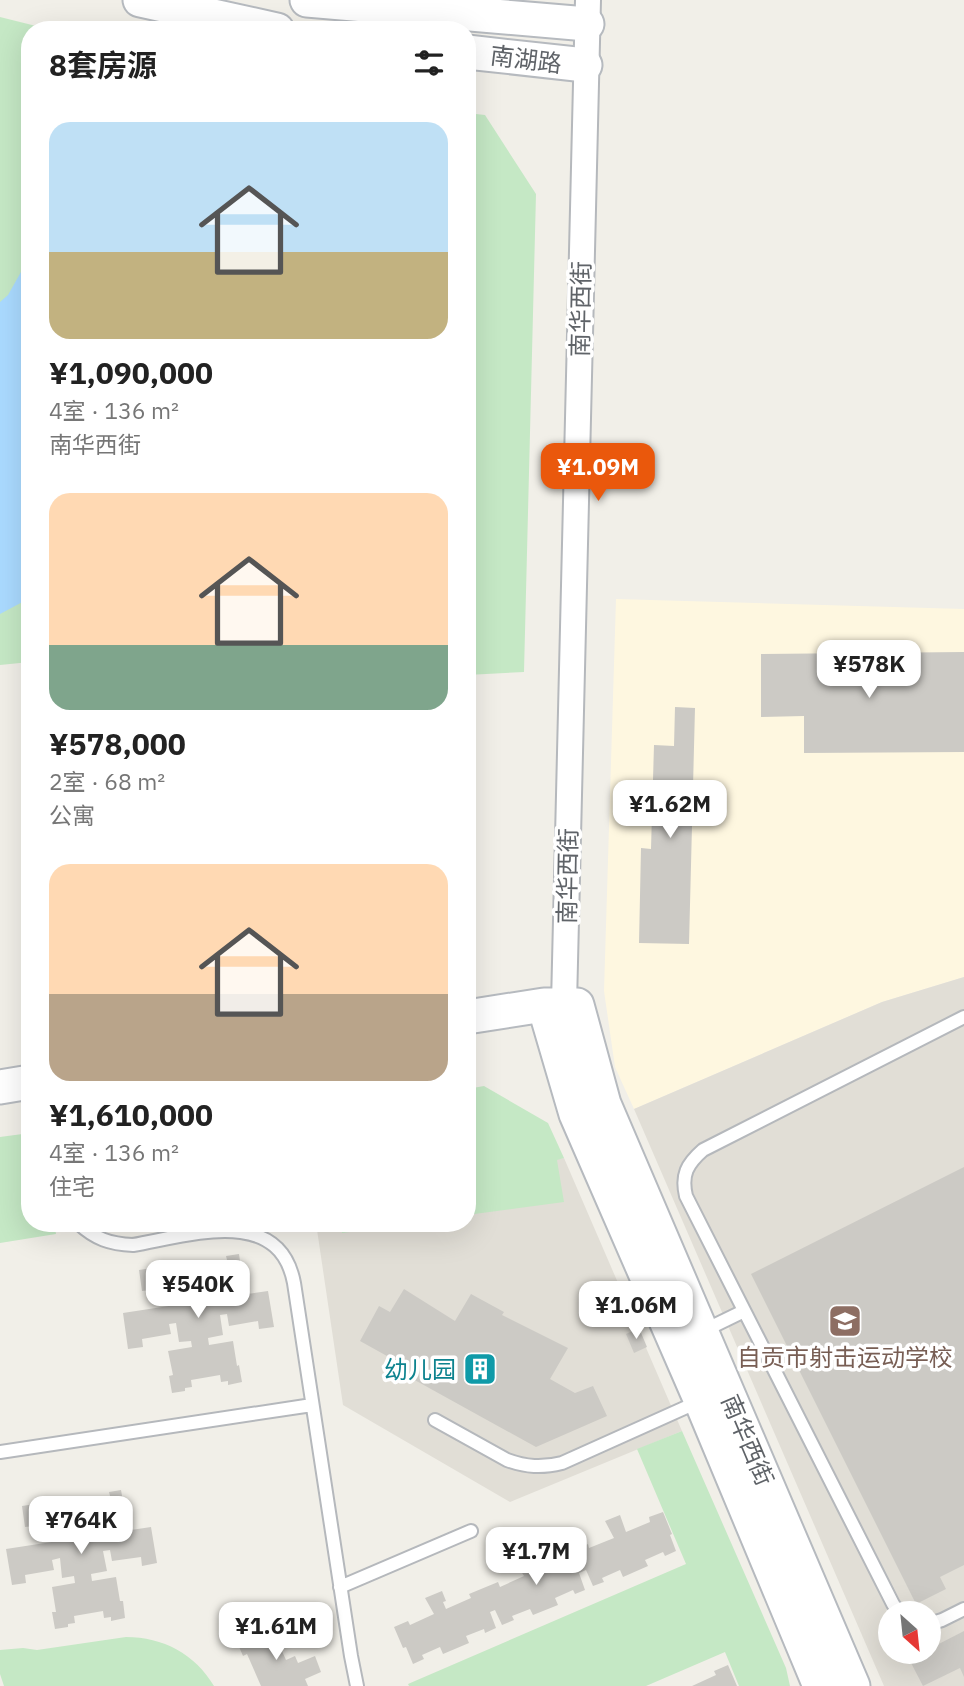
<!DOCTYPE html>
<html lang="zh">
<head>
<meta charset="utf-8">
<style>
  body { margin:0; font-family:"IBM Plex Sans","Noto Sans SC",sans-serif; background:#f6f6f6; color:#222; height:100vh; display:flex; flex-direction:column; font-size:26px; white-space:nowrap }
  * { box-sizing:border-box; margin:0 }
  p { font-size:23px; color:#767676 }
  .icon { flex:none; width:38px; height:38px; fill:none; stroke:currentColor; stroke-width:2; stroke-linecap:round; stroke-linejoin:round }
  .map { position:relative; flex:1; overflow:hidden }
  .panel { position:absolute; left:21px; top:21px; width:455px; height:1211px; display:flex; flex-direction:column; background:#fff; border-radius:28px; box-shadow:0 7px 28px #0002 }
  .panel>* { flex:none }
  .needle { width:46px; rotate:153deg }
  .fabs { position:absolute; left:878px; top:1601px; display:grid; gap:14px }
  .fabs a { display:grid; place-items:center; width:63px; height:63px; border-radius:50%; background:#fff; box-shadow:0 7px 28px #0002; font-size:35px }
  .price { position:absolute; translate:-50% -60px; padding:0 16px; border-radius:14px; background:#fff; color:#222; font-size:23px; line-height:46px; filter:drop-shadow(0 2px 4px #0008) }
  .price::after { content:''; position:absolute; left:50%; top:42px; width:21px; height:16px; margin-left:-10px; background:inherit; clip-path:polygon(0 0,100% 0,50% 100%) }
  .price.active { background:#ea580c; color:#fff }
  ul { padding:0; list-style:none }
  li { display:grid; align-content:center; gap:14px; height:371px; padding:0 28px }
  li span { display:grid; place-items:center; height:217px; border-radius:21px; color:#555 }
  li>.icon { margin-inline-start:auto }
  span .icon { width:126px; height:126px; fill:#fffc; stroke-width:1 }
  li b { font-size:30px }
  h2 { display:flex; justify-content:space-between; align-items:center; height:84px; padding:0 28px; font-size:30px }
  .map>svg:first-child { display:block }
  .commercial { fill:#fef7e0 }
  .education { fill:#e1ded6; fill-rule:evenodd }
  .green { fill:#c5e8c5 }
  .water { fill:#aadaff }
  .building { fill:#cccac5 }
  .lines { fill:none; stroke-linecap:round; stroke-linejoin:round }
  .lane-casing { stroke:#b5b8bc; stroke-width:16 }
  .street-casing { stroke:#b5b8bc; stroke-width:28 }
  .secondary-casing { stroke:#b6babf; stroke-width:37 }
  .lane { stroke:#fff; stroke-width:12 }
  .street { stroke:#fff; stroke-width:24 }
  .secondary { stroke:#fff; stroke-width:33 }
  .labels { text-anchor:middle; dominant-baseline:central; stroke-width:7; stroke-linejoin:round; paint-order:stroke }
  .street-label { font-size:24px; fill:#5f6368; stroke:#fff }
  .education-label { font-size:24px; fill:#785e54; stroke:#fff }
  .culture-label { font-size:24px; fill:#0d838f; stroke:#fff; text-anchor:end }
</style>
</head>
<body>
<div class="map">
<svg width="964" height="1686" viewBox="0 0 964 1686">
  <rect width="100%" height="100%" fill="#f1efe8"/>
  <path class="commercial" d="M616 599 964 609V977L882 1002 634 1109 615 1067 604 991Z"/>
  <path class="education" d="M964 977V1686H884L634 1109 882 1002ZM891 1614H929V1652H891Z
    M564 1158 682 1431 510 1502 343 1405 316 1223H467V1173Z"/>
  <path class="green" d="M0 17 52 30H30V662L0 665Z
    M467 113 485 115 536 194 524 672 467 675Z
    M484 1086 548 1123 564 1158 557 1160 564 1202 467 1215V1089Z
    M30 1133V1223H54L56 1234 0 1243V1137Z
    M341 1223H413L342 1233Z
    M682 1431 786 1668 790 1686H739L725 1652 646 1686H409L408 1684 686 1564 637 1449Z
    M126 1637C163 1637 195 1654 214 1686H4L0 1674V1650L23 1648 37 1650Z"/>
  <path class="water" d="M30 256V598L0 614V302L8 295Z"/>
  <path class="building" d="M964 652V752L804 753V716L761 717V654Z
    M675 707 695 708 689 944 639 943 641 848 651 849 654 745 674 746Z
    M964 1167V1565L940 1577 946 1589 916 1604 751 1274Z
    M239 1254 242 1275 224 1278 226 1290 201 1293 202 1301 268 1291 274 1327 259 1329 258 1321 229 1326 227 1314 220 1315 223 1335 208 1338 209 1345 233 1341 237 1366 239 1365 242 1382 228 1385V1381L221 1382 220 1375 191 1380 192 1387 185 1388V1391L172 1393 169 1376 173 1375 168 1351 192 1347 191 1341 179 1342 176 1323 169 1324 171 1334 142 1339 143 1347 128 1349 123 1313 188 1303 187 1296 162 1300 161 1289 142 1291 139 1270 152 1268 153 1272 227 1260 226 1256Z
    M404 1289 455 1321 471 1294 504 1312 502 1315 568 1348 550 1379 575 1393 593 1386 607 1416 536 1447 402 1373 405 1366 360 1341 379 1306 390 1312Z
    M639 1328 647 1347 634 1353 626 1334Z
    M121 1490 125 1512 107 1514 109 1526 84 1530 85 1537 151 1527 157 1563 142 1566 141 1557 112 1561 110 1550 103 1551 107 1571 91 1574 92 1581 116 1577 120 1601H123L125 1618 111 1621V1617L104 1618 103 1611 74 1616 75 1623 68 1624V1627L55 1629 52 1612H56L52 1587 75 1583 74 1576 62 1578 60 1558 52 1560 54 1570 25 1575 26 1583 12 1585 6 1549 71 1539 70 1532 45 1536 44 1525 25 1527 22 1506 35 1504 36 1508 110 1496 109 1492Z
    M663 1512 672 1534 670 1535 676 1551 665 1556 663 1552 645 1560 648 1566 623 1577 620 1570 602 1578 604 1582 593 1586 586 1570 579 1573 585 1590 575 1594 573 1590 555 1598 558 1605 533 1615 530 1609 512 1616 514 1620 502 1625 495 1610 490 1612 496 1628 485 1633 484 1629 466 1636 469 1643 443 1654 440 1647 422 1655 424 1659 413 1664 406 1647 403 1648 394 1627 408 1621 410 1625 434 1614 425 1598 442 1591 446 1601 443 1602 446 1609 471 1598 469 1594 498 1582 500 1587 524 1576 514 1560 530 1553 535 1571 560 1560 559 1557 588 1544 589 1548 614 1538 605 1521 620 1515 626 1532 650 1522 649 1517Z
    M262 1630 264 1635 273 1631 286 1660 295 1656 298 1663 315 1656 321 1672 305 1679 308 1686H261L247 1654 243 1656 237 1642Z
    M964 1631V1677L960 1668 923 1686 909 1659 923 1652H929V1649Z
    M728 1665 737 1686H692L716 1675 714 1671Z"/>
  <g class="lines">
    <defs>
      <path id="lane" d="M78 1223C95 1239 110 1244 133 1245 187 1236 279 1204 294 1283L351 1656 357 1686
        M703 1331 744 1311
        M435 1420 507 1460C526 1467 542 1468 562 1463L700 1401
        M0 1452 312 1405
        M340 1587 471 1531
        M900 1614 893 1604 686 1196C681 1175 687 1164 703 1150L964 1017
        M929 1624 942 1620 964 1609"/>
      <path id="street" d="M564 1004 588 0"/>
      <path id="secondary" d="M140 0 277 30
        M307 0 587 24
        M467 52 585 65
        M544 1005 576 1114 701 1401 820 1686
        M467 1017 544 1005H577L604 1104 853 1686
        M0 1087 30 1082"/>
    </defs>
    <use href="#lane" class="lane-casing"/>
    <use href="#street" class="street-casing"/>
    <use href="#secondary" class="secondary-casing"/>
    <use href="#lane" class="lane"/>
    <use href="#street" class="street"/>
    <use href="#secondary" class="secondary"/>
  </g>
  <defs>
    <symbol id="school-square" viewBox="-11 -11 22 22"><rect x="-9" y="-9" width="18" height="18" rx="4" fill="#8d6e63" stroke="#fff"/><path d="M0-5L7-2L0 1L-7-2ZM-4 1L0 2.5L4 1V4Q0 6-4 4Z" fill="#fff"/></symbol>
    <symbol id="building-square" viewBox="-11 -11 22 22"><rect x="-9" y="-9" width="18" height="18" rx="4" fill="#0f9aa8" stroke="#fff"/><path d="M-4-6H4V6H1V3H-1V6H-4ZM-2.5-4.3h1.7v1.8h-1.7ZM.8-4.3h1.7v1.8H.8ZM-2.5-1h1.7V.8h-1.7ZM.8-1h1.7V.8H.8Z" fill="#fff"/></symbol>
  </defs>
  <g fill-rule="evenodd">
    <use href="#school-square" x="826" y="1302" width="38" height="38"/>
    <use href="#building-square" x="461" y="1350" width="38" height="38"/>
  </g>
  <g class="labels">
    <g class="street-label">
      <text transform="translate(526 59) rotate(7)">南湖路</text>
      <text transform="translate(580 309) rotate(-89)">南华西街</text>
      <text transform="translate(567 876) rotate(-89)">南华西街</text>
      <text transform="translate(748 1440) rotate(67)">南华西街</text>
    </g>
    <g class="education-label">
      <text x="845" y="1357">自贡市射击运动学校</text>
    </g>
    <g class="culture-label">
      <text x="456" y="1369">幼儿园</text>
    </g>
  </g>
</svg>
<div class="fabs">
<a><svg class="needle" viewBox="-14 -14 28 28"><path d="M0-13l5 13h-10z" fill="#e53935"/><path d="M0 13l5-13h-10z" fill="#767676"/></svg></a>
</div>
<b class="price active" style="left:598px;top:503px">¥1.09M</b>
<b class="price" style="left:869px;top:700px">¥578K</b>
<b class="price" style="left:670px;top:840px">¥1.62M</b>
<b class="price" style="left:198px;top:1320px">¥540K</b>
<b class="price" style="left:636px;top:1341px">¥1.06M</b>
<b class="price" style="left:81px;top:1556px">¥764K</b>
<b class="price" style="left:536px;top:1587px">¥1.7M</b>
<b class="price" style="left:276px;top:1662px">¥1.61M</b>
<section class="panel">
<h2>8套房源<svg class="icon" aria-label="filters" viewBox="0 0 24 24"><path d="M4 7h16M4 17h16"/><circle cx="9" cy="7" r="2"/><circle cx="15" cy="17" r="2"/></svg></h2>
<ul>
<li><span style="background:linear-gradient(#bfe0f5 60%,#c2b280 0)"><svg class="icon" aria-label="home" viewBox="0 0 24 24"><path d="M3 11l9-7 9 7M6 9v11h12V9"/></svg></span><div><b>¥1,090,000</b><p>4室 · 136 m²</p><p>南华西街</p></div></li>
<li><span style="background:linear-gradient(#ffd9b3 70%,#7fa58c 0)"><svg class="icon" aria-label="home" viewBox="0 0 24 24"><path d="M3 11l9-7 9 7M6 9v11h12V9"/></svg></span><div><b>¥578,000</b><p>2室 · 68 m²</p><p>公寓</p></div></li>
<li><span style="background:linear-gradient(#ffd9b3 60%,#b9a48a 0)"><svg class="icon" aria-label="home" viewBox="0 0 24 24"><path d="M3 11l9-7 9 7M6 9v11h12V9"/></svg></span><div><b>¥1,610,000</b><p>4室 · 136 m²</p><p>住宅</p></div></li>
</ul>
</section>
</div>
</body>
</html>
